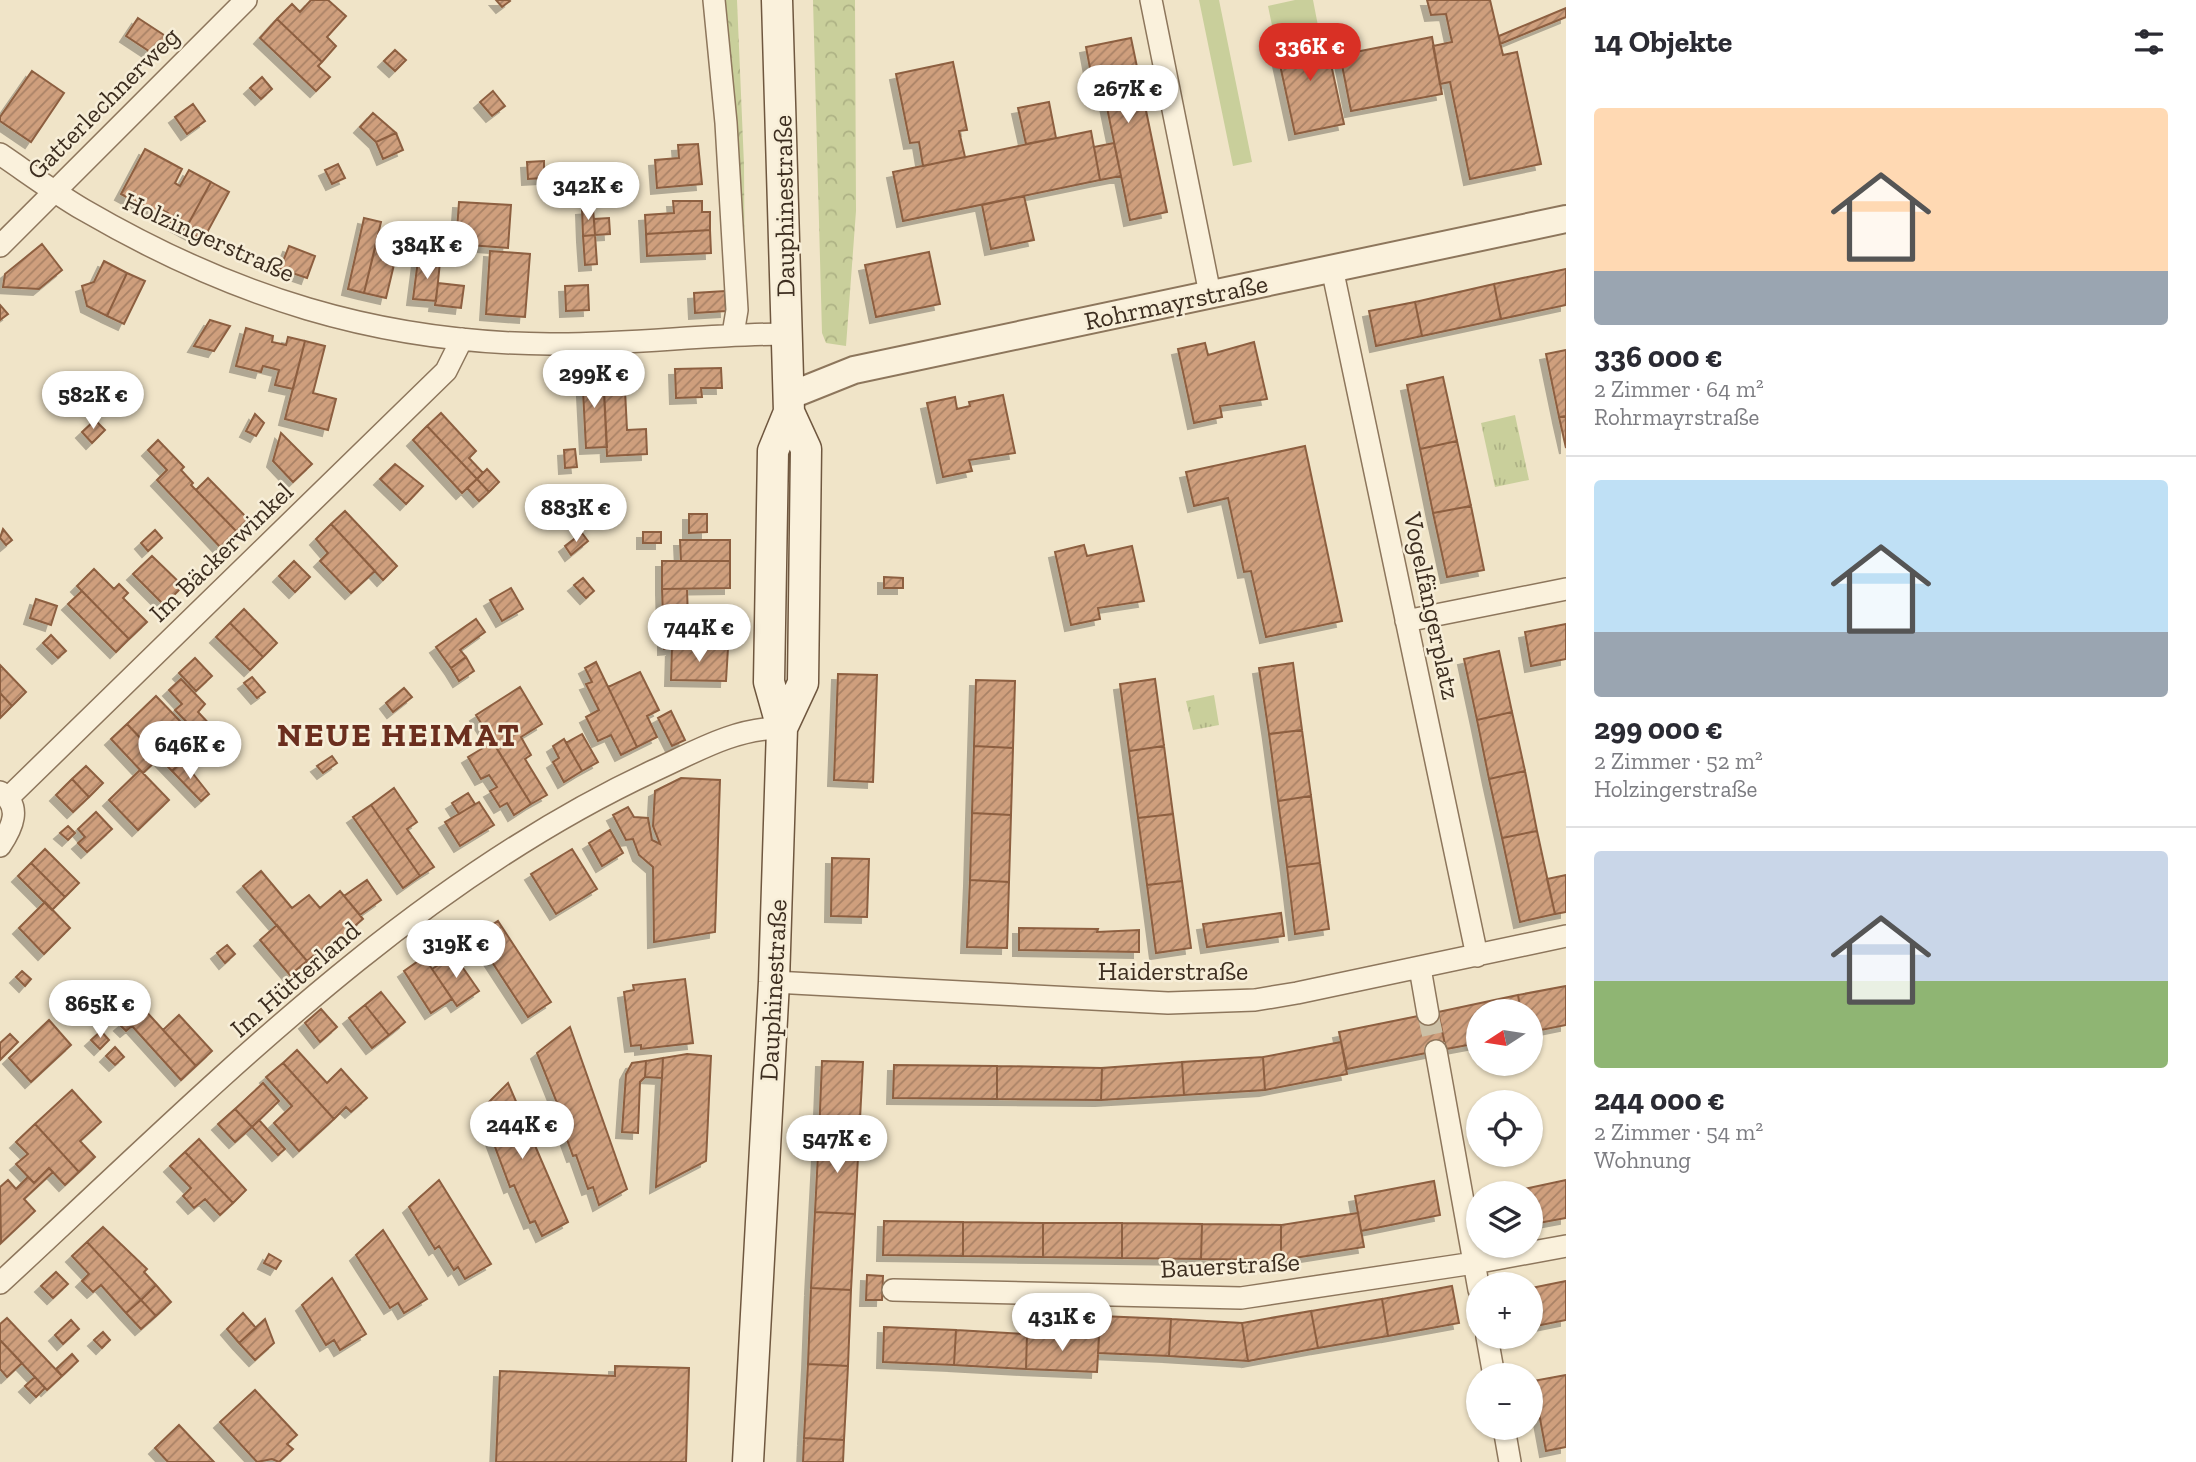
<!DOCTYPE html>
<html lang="de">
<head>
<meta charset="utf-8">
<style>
  body { margin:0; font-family:"Zilla Slab",serif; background:#f2f2f3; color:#2b2b33; height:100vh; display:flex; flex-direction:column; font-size:26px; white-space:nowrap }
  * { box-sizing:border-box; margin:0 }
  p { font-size:23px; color:#7c7c81 }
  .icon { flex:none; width:38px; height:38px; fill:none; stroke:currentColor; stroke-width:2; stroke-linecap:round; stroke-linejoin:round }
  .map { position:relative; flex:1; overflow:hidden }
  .drawer { display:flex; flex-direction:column; background:#fff; width:630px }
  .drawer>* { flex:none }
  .needle { width:46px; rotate:258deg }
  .buttons { position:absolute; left:1466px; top:999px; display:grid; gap:14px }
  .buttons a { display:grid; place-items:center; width:77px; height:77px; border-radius:50%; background:#fff; box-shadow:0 2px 5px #0004; font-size:35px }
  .price { position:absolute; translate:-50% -60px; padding:0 16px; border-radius:24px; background:#fff; color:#222; font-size:23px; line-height:46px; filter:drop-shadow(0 2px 4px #0008) }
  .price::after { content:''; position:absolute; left:50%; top:42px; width:21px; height:16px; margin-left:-10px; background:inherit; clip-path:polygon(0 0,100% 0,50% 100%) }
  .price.current { background:#d93025; color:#fff }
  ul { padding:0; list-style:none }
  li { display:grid; align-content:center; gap:14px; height:371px; padding:0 28px }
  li+li { border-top:2px solid #e1e1e2 }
  li span { display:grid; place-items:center; height:217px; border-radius:7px; color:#555 }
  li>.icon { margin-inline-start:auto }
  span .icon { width:126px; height:126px; fill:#fffc; stroke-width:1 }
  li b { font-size:30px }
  h2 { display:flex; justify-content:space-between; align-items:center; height:84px; padding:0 28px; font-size:30px }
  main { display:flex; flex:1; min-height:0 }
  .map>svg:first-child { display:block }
  .forest { fill:url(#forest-crowns) }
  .park { fill:url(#park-tufts) }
  .pitch { fill:#c9cf9b }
  .building { fill:url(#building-hatch); stroke:#8d5f41; stroke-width:2; filter:url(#shadow) }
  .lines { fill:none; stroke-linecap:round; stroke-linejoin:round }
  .minor-tunnel { stroke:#ccc0a6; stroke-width:21; stroke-dasharray:21 10; stroke-linecap:butt }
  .minor-casing { stroke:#8d765c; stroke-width:24 }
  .tertiary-casing { stroke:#8d765c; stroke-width:30 }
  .secondary-casing { stroke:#6f573f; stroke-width:33 }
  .minor { stroke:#faf1dc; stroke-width:21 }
  .tertiary { stroke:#faf1dc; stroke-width:26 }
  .secondary { stroke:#faf1dc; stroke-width:30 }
  .labels { text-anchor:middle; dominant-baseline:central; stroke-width:5; stroke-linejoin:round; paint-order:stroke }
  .street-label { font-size:26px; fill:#3d2e20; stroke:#f7eed8 }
  .district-label { font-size:33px; font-weight:bold; letter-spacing:2px; fill:#6b2e1e; stroke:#f7eed8 }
</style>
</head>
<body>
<main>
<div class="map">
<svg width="1566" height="1462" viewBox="0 0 1566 1462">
  <defs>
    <pattern id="forest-crowns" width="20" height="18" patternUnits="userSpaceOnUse" patternTransform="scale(1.75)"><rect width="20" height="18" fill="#c9cf9b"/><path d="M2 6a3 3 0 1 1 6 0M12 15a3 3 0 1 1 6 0" fill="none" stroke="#aeb285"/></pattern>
    <pattern id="park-tufts" width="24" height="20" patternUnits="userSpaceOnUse" patternTransform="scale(1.75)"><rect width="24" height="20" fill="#c9cf9b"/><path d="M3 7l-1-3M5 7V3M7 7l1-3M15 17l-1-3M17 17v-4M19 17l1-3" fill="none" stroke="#aeb285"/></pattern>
    <pattern id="building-hatch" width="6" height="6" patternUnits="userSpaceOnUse" patternTransform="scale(1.75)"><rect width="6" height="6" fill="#cf9f7d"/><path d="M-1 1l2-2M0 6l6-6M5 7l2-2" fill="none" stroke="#a98266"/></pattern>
    <filter id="shadow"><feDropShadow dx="-6" dy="6" stdDeviation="0" flood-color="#0004"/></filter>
  </defs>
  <rect width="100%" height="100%" fill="#f0e4c8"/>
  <path class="forest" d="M721 0H737L744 165 745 312Z
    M813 0H855L856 211 846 346 826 343 822 333Z"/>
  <path class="park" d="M1515 415 1529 480 1495 487 1481 423Z
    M1214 695 1219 725 1193 730 1186 701Z"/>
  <path class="pitch" d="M1199 0H1219L1252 162 1233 166Z
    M1295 0H1313L1319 31 1275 40 1268 6Z"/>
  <path class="building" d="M311 0H328L346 16 327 37 336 46 322 62 277 19 292 4 300 12Z
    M496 0H509L510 1 502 7Z
    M1427 0H1490L1503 55 1517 52 1541 164 1470 179 1450 82 1440 84 1433 46 1452 42 1446 14 1431 15Z
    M1566 8V17L1500 44 1499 36Z
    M138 18 170 39 158 57 126 36Z
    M277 19 322 62 318 66 330 77 316 91 260 38Z
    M1324 32 1344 124 1295 134 1275 42Z
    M1432 37 1442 94 1351 111 1340 55Z
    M1131 38 1167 212 1130 220 1104 93 1095 95 1086 47Z
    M395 50 406 60 395 71 384 61Z
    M953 62 967 130 959 131 965 157 923 166 919 142 910 143 896 74Z
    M32 71 64 93 31 142 0 121V117Z
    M262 77 272 89 261 99 250 88Z
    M493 91 505 106 492 116 480 102Z
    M1049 102 1056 138 1026 144 1018 108Z
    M193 104 205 121 187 134 175 117Z
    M373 113 396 133 376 142 360 127Z
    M1091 131 1100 180 903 221 893 172Z
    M396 133 403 150 383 159 376 142Z
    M1114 143 1121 176 1100 180 1094 147Z
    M698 144 702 184 657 188 655 160 679 158 678 145Z
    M145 149 182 169 175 183 180 186 189 170 211 182 185 230 164 219 168 213 159 208 156 213 121 194Z
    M544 161V178L528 179 527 162Z
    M338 164 345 178 332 184 325 170Z
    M578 166H586L587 175 579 176Z
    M211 182 229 192 203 240 185 230Z
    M1024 196 1034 240 991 249 982 205Z
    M673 201H702V212H710V230L646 234 645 215 674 213Z
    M459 202 511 205 508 248 456 244Z
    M593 208 595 235 583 236 582 209Z
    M364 218 381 222 364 293 348 289Z
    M609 218 610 234 595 235 594 219Z
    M710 230 711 253 647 256 646 234Z
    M595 235 597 264 585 265 583 236Z
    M42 244 62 270 39 289 3 287 5 274Z
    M289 246 315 256 307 278 280 269Z
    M375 248 397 252 386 298 364 293Z
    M490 251 530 254 525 317 486 314Z
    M929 252 940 304 876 317 865 265Z
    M418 260 440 262 436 301 413 299Z
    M104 261 127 273 107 316 87 306 82 286 94 282Z
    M1566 269V305L1501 319 1494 284Z
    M127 273 145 281 124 324 107 316Z
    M438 283 464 286 461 308 435 305Z
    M1494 284 1501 319 1422 336 1415 302Z
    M588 285 589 310 566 311 565 286Z
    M725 291 726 311 695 313 694 293Z
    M1415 302 1422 336 1376 346 1369 311Z
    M0 305 8 314 0 320Z
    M210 320 230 326 214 351 194 346Z
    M246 328 273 336 272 342 286 345 288 337 305 341 293 389 275 385 279 370 263 366 261 372 236 366Z
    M305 341 325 346 313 393 336 399 328 430 285 419Z
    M1254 342 1267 399 1220 406 1222 417 1194 423 1178 349 1205 343 1208 355Z
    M1566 350V416L1559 417 1546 354Z
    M721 368 722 388H701L702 397 676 398 675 369Z
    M624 370 627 430 646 429 647 454 607 456 603 371Z
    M603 371 607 447 586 448 582 372Z
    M1443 377 1457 441 1420 449 1407 385Z
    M1003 395 1015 453 969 460 972 471 943 477 927 403 955 397 957 409 970 406 969 402Z
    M441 413 476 451 469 458 483 473 477 479 427 426Z
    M255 414 264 423 256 436 246 431Z
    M1566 416V448L1559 417Z
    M95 420 105 430 92 443 82 432Z
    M427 426 477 479 462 493 413 440Z
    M281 433 312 464 293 482 273 461Z
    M158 440 184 467 181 470 193 483 191 485 239 534 222 549 157 480 167 470 148 450Z
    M1457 441 1471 506 1433 513 1420 449Z
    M1305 446 1342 621 1266 637 1251 571 1244 572 1228 498 1194 506 1186 472Z
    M575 449 577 467 565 468 564 450Z
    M395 464 423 486 406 504 380 479Z
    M487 469 499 482 489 492 477 479Z
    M208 478 251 522 239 534 196 490Z
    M477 479 489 492 479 501 467 488Z
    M1471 506 1484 570 1447 577 1433 513Z
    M345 511 397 566 383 580 331 524Z
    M689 514H707V532L689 533Z
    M331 524 375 571 351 593 320 561 328 553 316 539Z
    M3 529 12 540 6 545 0 538Z
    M155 530 162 538 148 551 141 543Z
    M643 532H661V543H643Z
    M582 533 588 541 571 555 565 546Z
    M680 540H730V561H681Z
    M1084 545 1087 556 1132 546 1144 601 1098 608 1100 619 1071 625 1055 552Z
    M152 556 183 586 164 605 133 574Z
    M294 561 310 577 295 592 279 576Z
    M662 561H730V588L662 589Z
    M94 569 114 589 119 584 128 593 123 598 147 622 129 639 77 586Z
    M884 577 903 578V588H884Z
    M583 578 594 591 586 598 574 585Z
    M511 588 523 609 502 621 490 600Z
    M662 589H687L688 619 663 618Z
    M82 591 129 639 116 652 68 604Z
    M36 599 57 606 51 625 30 618Z
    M244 609 277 643 263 657 230 623Z
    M476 619 485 632 460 650 466 657 451 668 436 647Z
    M230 623 263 657 250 670 216 637Z
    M1566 624V659L1531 666 1525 632Z
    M664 630 686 631V647L664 649Z
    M51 635 66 651 58 658 43 643Z
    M672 646 728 648 726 681 671 680Z
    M1499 651 1512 712 1477 720 1464 659Z
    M466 657 474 671 459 681 451 668Z
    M195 658 212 676 196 691 179 673Z
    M596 662 637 747 621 755 611 735 598 741 586 717 599 710 586 684 592 682 585 668Z
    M1293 663 1302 730 1269 734 1259 668Z
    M0 665 26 692 12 706 0 693Z
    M640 672 659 710 647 716 657 737 637 747 608 687Z
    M838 674 877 675 873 782 834 780Z
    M252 677 265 692 257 698 244 683Z
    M181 679 205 704 198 712 215 730 204 740 175 710 182 704 169 690Z
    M1155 679 1164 746 1129 751 1120 684Z
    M976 680 1015 681 1013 748 974 746Z
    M520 687 542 724 521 737 531 755 525 759 547 795 531 804 476 715Z
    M404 688 412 697 393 712 386 703Z
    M0 693 12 706 0 718Z
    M156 696 201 743 172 771 127 724Z
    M671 711 685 740 672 746 658 718Z
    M1512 712 1525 771 1489 779 1477 720Z
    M127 724 159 758 143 773 111 739Z
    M1302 730 1311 796 1278 801 1269 734Z
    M582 734 598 762 582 771 566 743Z
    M564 739 582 771 564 782 553 762 559 758 553 746Z
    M493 742 531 804 514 815 507 803 500 807 490 791 497 787 489 775 481 779 468 757Z
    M974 746 1013 748 1011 815 972 813Z
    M1164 746 1173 814 1138 818 1129 751Z
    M332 756 337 763 323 773 317 766Z
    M183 761 209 794 201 801 172 771Z
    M86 766 103 783 89 797 72 779Z
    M140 770 169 800 138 830 109 800Z
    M1525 771 1537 831 1502 838 1489 779Z
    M681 778 720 780 715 932 654 942 653 867 639 855 633 839 626 840 613 815 628 807 634 817 648 818 652 840 660 844 653 826 655 791Z
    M72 779 89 797 73 812 56 795Z
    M394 788 417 822 407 829 434 867 420 876 371 805Z
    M468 793 475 804 459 814 452 803Z
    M1311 796 1320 863 1287 867 1278 801Z
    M479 802 494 825 460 846 445 822Z
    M371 805 420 876 403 888 353 817Z
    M96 812 112 829 87 852 78 843 85 837 78 829Z
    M972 813 1011 815 1009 882 970 880Z
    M1173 814 1182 881 1147 885 1138 818Z
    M68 826 75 833 68 840 60 833Z
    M610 830 623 853 602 866 589 843Z
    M1537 831 1555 914 1520 922 1502 838Z
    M45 849 79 883 65 897 31 863Z
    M572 849 597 889 556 914 531 874Z
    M832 858 869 859 867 917 831 916Z
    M31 863 65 897 52 910 18 876Z
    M1320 863 1329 929 1295 934 1287 867Z
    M261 871 292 908 309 895 320 908 340 891 363 919 322 954 319 951 307 961 243 886Z
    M1566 875V912L1555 914 1547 879Z
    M367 880 381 900 360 915 344 896Z
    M970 880 1009 882 1007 948 967 947Z
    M1182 881 1191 948 1156 953 1147 885Z
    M45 902 70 928 44 954 19 928Z
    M1281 913 1284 936 1207 947 1203 924Z
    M498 921 551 1002 528 1017 475 936Z
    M277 925 307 961 290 975 260 940Z
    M1019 928 1098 929 1097 932 1139 930V952L1019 950Z
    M227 945 235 954 225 963 217 953Z
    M454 955 479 991 457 1006 432 969Z
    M424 957 452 999 431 1013 404 971Z
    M22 971 31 979 25 986 16 977Z
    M685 979 693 1043 641 1049V1045L631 1046 624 992 634 990 633 985Z
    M114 985 118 989 122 985 196 1066 181 1080 132 1026 126 1031 120 1025 126 1020 103 995Z
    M1566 986V1025L1531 1032V1012H1521L1518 995Z
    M381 992 405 1022 389 1035 365 1005Z
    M1518 995 1521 1012H1479V1043L1446 1049 1438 1012Z
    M365 1005 389 1035 372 1048 349 1018Z
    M321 1009 337 1027 320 1042 305 1023Z
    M1438 1012 1446 1049 1347 1069 1339 1032Z
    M179 1015 212 1051 196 1066 163 1030Z
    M49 1020 71 1045 31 1082 9 1058Z
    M570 1027 627 1189 599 1205 593 1187 588 1189 576 1155 573 1156 554 1104 557 1103 537 1053Z
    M101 1031 109 1040 100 1049 91 1040Z
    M10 1034 18 1042 0 1060V1043Z
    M1341 1042 1347 1074 1265 1090 1263 1057Z
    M115 1047 124 1057 115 1065 106 1056Z
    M297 1050 327 1083 341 1069 367 1098 351 1112 346 1107 334 1119 283 1063Z
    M687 1054 711 1056 706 1161 656 1187 663 1058Z
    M1263 1057 1265 1090 1184 1095 1182 1062Z
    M663 1058 662 1078 645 1077 646 1061Z
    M646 1061 645 1077 640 1082 638 1133 622 1132 626 1074 632 1063Z
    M822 1061 863 1062 859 1138 819 1135Z
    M1182 1062 1184 1095 1101 1100 1102 1068Z
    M283 1063 334 1119 299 1151 274 1123 292 1106 266 1077Z
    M894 1065 997 1066V1099L893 1098Z
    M997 1066 1102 1068 1101 1100 997 1099Z
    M263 1083 279 1101 252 1127 235 1109Z
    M508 1083 568 1222 542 1236 535 1221 530 1223 514 1185 510 1187 486 1123 482 1124 478 1113Z
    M72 1090 101 1122 80 1141 95 1157 79 1172 35 1124Z
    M235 1109 252 1127 235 1142 218 1124Z
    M259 1120 285 1149 278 1155 252 1127Z
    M35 1124 79 1172 65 1185 49 1168 34 1183 16 1164 28 1154 16 1142Z
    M819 1135 859 1138 855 1214 815 1212Z
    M199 1139 246 1190 233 1203 185 1152Z
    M185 1152 233 1203 220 1215 205 1199 194 1208 183 1196 191 1188 170 1166Z
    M49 1168 53 1172 24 1199 35 1211 1 1243 0 1187 8 1180 16 1189 28 1177 34 1183Z
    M439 1180 491 1264 465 1279 458 1267 454 1270 439 1246 435 1249 409 1207Z
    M1566 1180V1218L1544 1222 1531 1225V1194H1501Z
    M1434 1181 1440 1215 1361 1231 1355 1196Z
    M815 1212 855 1214 851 1290 811 1288Z
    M1358 1213 1364 1247 1281 1260V1225Z
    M884 1221 963 1222V1256L883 1255Z
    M963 1222 1043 1223V1257L963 1256Z
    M1043 1223H1122V1258L1043 1257Z
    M1122 1223 1202 1224 1201 1259 1122 1258Z
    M1202 1224 1281 1225V1260L1201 1259Z
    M103 1227 147 1269 144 1272 156 1285 141 1300 87 1242Z
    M383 1230 427 1299 404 1313 398 1303 390 1308 356 1255Z
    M87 1242 141 1300 126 1313 101 1285 93 1292 82 1281 89 1274 72 1256Z
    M269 1254 281 1261 276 1269 264 1263Z
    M56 1272 68 1284 53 1298 41 1286Z
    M867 1275 883 1276 882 1300H866Z
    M332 1278 366 1334 340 1350 334 1340 326 1345 302 1305Z
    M1566 1281V1320L1531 1327V1288Z
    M156 1285 171 1302 156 1316 141 1300Z
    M1452 1286 1459 1323 1388 1336 1382 1299Z
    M811 1288 851 1290 848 1366 808 1364Z
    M1382 1299 1388 1336 1318 1348 1311 1311Z
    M141 1300 156 1316 141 1329 126 1313Z
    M1311 1311 1318 1348 1248 1361 1242 1323Z
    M243 1313 256 1328 239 1343 227 1329Z
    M1100 1316 1171 1319 1169 1356 1098 1353Z
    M7 1318 62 1376 47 1390 0 1340V1324Z
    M265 1319 274 1343 255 1360 239 1343Z
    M1171 1319 1242 1323 1248 1361 1169 1356Z
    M71 1320 79 1329 63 1344 55 1335Z
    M884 1327 956 1330 954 1365 883 1362Z
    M956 1330 1027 1334 1026 1369 954 1365Z
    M103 1332 110 1340 102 1348 94 1340Z
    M1027 1334 1099 1337 1097 1372 1026 1369Z
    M0 1340 22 1363 7 1377 0 1369Z
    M72 1354 78 1361 62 1376 56 1369Z
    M808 1364 848 1366 844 1440 804 1438Z
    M615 1366 689 1368 686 1462H496L500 1371 615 1376Z
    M1566 1375V1447L1546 1451 1533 1381Z
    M35 1377 45 1388 36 1397 25 1386Z
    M255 1390 297 1435 287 1444 293 1449 279 1462 272 1459 257 1462 220 1422Z
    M179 1425 214 1462H168L155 1448Z
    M804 1438 844 1440 843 1462H803Z"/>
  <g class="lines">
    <path class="minor-tunnel" d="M1428 1014 1436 1051"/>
    <defs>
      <path id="minor" d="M714 0 726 123 737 310 733 334
        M1151 0 1210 294
        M0 154C28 173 55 193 84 210 232 296 377 343 550 344 629 345 708 334 787 334
        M0 246 246 0
        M1332 268 1477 956
        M1406 621 1566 589
        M0 792C23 806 12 828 0 846
        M9 797 446 371 462 339
        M1420 968 1428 1014
        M774 982 1168 1003 1255 1000 1297 993 1566 936
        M1436 1051 1479 1290
        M0 1283C201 1098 402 888 653 771 695 752 734 728 782 728
        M893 1290 1241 1298 1474 1263 1566 1246
        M1487 1337 1494 1376
        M1504 1428 1510 1462"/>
      <path id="tertiary" d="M789 396 854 370 1566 219"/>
      <path id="secondary" d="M777 0 789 412 806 449 803 683 782 728
        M748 1462 774 982 782 728 769 682 773 451 789 412"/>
    </defs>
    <use href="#minor" class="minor-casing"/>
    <use href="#tertiary" class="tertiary-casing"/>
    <use href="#secondary" class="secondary-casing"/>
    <use href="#minor" class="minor"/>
    <use href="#tertiary" class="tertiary"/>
    <use href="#secondary" class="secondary"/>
  </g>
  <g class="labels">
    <g class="street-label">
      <text transform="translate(103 103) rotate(-45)">Gatterlechnerweg</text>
      <text transform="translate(784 206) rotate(-91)">Dauphinestraße</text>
      <text transform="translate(209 237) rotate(24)">Holzingerstraße</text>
      <text transform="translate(1176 302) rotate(-12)">Rohrmayrstraße</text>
      <text transform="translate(221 552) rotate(-44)">Im Bäckerwinkel</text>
      <text transform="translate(1432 606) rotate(78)">Vogelfängerplatz</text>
      <text x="1173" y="971">Haiderstraße</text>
      <text transform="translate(295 979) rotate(-41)">Im Hütterland</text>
      <text transform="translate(773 990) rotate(-87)">Dauphinestraße</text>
      <text transform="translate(1230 1265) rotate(-3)">Bauerstraße</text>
    </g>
    <g class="district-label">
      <text x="399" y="734">NEUE HEIMAT</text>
    </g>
  </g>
</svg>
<div class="buttons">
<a><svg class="needle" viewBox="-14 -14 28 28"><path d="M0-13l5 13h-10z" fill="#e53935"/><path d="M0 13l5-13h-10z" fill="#7c7c81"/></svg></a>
<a><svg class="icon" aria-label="locate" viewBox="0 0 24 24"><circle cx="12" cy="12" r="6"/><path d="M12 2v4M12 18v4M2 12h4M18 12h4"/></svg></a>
<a><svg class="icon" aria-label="layers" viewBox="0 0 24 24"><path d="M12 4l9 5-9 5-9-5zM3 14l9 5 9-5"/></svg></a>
<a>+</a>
<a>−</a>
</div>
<b class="price current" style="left:1310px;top:83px">336K €</b>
<b class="price" style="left:1128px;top:125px">267K €</b>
<b class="price" style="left:588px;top:222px">342K €</b>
<b class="price" style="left:427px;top:281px">384K €</b>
<b class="price" style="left:594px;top:410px">299K €</b>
<b class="price" style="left:93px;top:431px">582K €</b>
<b class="price" style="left:576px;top:544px">883K €</b>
<b class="price" style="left:699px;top:664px">744K €</b>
<b class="price" style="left:190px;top:781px">646K €</b>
<b class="price" style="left:456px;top:980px">319K €</b>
<b class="price" style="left:100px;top:1040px">865K €</b>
<b class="price" style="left:522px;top:1161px">244K €</b>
<b class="price" style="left:837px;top:1175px">547K €</b>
<b class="price" style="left:1062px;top:1353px">431K €</b>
</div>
<section class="drawer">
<h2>14 Objekte<svg class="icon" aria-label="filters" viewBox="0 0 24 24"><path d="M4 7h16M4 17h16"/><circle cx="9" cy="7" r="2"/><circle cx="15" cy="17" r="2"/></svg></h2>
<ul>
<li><span style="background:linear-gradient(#ffd9b3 75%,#9aa5b1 0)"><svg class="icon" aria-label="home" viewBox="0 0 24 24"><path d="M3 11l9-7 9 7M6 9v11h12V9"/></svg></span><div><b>336 000 €</b><p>2 Zimmer · 64 m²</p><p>Rohrmayrstraße</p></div></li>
<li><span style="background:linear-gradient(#bfe0f5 70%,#9aa5b1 0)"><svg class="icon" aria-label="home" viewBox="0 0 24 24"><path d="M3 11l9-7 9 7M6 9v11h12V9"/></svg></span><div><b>299 000 €</b><p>2 Zimmer · 52 m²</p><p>Holzingerstraße</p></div></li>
<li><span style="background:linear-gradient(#c9d6e8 60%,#8fb573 0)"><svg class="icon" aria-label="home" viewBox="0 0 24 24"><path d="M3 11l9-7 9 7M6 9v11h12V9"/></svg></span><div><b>244 000 €</b><p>2 Zimmer · 54 m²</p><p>Wohnung</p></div></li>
</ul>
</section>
</main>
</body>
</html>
